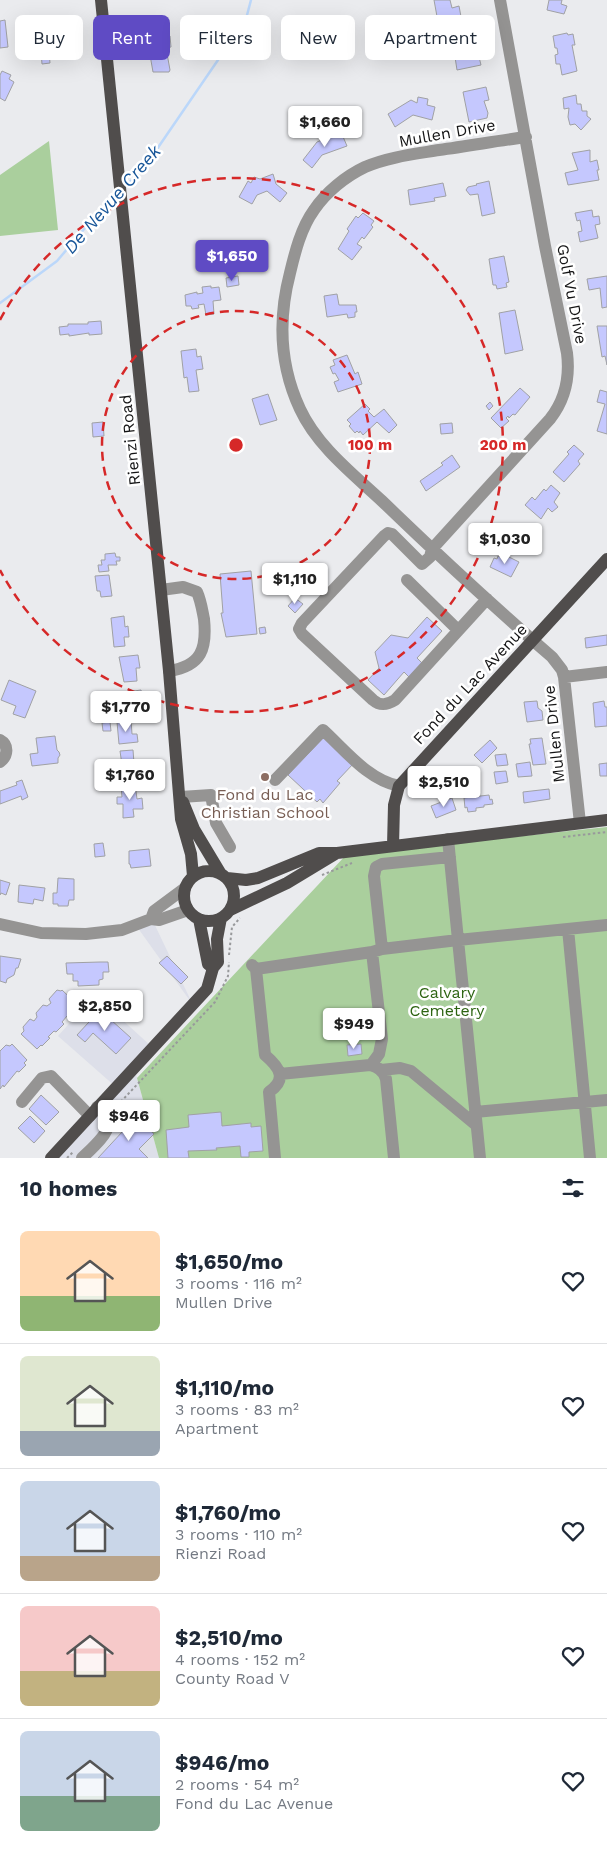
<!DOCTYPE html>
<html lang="en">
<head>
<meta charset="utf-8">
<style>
  body { margin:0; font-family:"Work Sans",sans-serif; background:#f2f2f3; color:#1f2937; height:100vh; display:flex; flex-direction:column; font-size:19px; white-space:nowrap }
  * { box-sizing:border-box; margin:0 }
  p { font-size:16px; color:#747a83 }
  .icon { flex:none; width:28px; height:28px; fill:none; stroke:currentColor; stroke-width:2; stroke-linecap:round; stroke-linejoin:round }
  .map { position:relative; height:1158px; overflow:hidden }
  .sheet { display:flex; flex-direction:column; background:#fff; flex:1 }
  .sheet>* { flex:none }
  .banner { position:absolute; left:15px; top:15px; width:578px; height:45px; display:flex; gap:10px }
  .price { position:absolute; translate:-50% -42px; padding:0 11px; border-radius:5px; background:#fff; color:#222; font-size:16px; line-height:32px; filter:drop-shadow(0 1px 2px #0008) }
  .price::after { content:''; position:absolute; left:50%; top:30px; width:15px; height:11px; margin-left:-8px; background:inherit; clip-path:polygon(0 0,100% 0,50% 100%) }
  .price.current { background:#5f4bc4; color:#fff }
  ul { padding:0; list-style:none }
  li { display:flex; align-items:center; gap:15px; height:125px; padding:0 20px }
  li+li { border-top:1px solid #e0e1e3 }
  li span { display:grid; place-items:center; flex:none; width:140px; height:100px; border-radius:8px; color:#555 }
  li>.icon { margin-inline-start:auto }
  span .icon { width:60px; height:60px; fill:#fffc; stroke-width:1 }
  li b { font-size:21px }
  h2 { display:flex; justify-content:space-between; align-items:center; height:60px; padding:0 20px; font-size:21px }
  .pill { padding:0 18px; border-radius:8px; background:#fff; box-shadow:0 5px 20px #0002; font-size:18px; line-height:45px }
  .pill.current { background:#5f4bc4; color:#fff }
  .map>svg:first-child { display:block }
  .built { fill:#dddfe9 }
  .green { fill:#aacf9d }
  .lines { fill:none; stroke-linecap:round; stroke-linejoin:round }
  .stream { stroke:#bbd7fa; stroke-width:2.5 }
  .building { fill:#c5c8fe; stroke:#a0a1a4 }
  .path { stroke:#98999b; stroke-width:2; stroke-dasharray:2.5 2.5; stroke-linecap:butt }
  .minor { stroke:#959493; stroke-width:12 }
  .major { stroke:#504d4c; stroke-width:12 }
  .ring { fill:none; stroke:#d62828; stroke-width:2.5; stroke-dasharray:9 6 }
  .education-dot { fill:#8d6e63; stroke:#fff; stroke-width:2 }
  .labels { text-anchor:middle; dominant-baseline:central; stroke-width:5; stroke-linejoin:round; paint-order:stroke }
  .street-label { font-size:16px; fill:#141415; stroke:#fff }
  .education-label { font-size:16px; fill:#785e54; stroke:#fff }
  .park-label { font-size:16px; fill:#2d6412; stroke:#fff }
  .water-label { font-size:18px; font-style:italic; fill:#185699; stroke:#fff }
  .centre { fill:#d62828; stroke:#fff; stroke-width:2.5 }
  .ring-label { font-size:15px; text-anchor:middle; font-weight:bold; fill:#d62828; stroke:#fff; stroke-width:5; stroke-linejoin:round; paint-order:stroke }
</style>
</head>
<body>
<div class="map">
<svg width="607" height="1158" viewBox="0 0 607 1158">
  <rect width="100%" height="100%" fill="#eaebee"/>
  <path class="built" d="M152 919 193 1005 135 924Z
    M95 995 152 1047 134 1067 159 1158H51L116 1087 58 1036Z"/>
  <path class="green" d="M49 141 58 230 0 236V175Z
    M607 827V1158H159L137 1078 346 855Z"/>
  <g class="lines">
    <path class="stream" d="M124 188 144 168 218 60 246 19 251 0
      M0 303 57 261 85 228 117 196"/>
  </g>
  <path class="building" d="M434 0H450L452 8 459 6 462 22 451 25 450 20 438 22Z
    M549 0H562L561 4 567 6 564 14 547 10Z
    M65 17 68 38 55 40 51 19Z
    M5 20 8 47 0 48V21Z
    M567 33 568 35 573 34 575 45H572L577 71 562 75 560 64H556L555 55 558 54 557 48H555L553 36Z
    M164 35 165 37 170 36 171 47 166 48 170 70 169 72H153L147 38Z
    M467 42 470 55 478 53 481 65 457 70 453 44Z
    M49 51 50 63 42 64 41 52Z
    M2 71 11 75 9 79 14 82 5 101 0 98V75Z
    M486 87 489 100 484 101 488 113 487 118 469 122 463 92Z
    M576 95 577 104H581L582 111H587V116L591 119 581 130 575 124 570 125 568 117 569 108 564 109 563 98Z
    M418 97 428 99 427 105 435 107 432 120 413 115 395 127 388 114 411 100 417 103Z
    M341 132 347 146 322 155 312 168 303 160 317 142Z
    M590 150V162L597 160 599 170H597L599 180 568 185 565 173 578 170 572 153Z
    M273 174 276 184 287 193 280 202 267 191 257 195 252 204 239 197 248 181 251 183 254 177 260 179Z
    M489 181 495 213 482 216 478 194 470 195 466 190 468 187 477 185 476 184Z
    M443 183 446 196 434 198 435 201 410 205 408 190Z
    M592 210 593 217 599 216 600 224 595 225 598 238 580 242 578 232 582 231 580 220 577 221 575 213Z
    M363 213 374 221 371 225 373 227 364 239 362 237 357 244 362 247 352 260 338 249 349 231 347 229 356 216 358 218Z
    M504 256 509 282 506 283 507 287 497 289 496 285H493L489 259Z
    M238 276 239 285 227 287 226 278Z
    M607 276V307L602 308 600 288 589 290 587 279Z
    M211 286V288L219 287 221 300 213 301 214 314 206 315 204 304 198 305 199 308 192 309 191 306H186L185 295 197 292V294L203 293 202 287Z
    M337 294 339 305H356L357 312H355V317L348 318 347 314 327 317 324 296Z
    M515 310 523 350 505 354 499 313Z
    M101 321 102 334 89 335V333L69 336V334L60 335 59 327 68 326V324H88V322Z
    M607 326V365L605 356 602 357 597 326Z
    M196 349 197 357 201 356 203 369 196 370 199 391 189 392 187 377 184 378 181 351Z
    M347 355 355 374 358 372 362 384 338 392 334 382 339 380 335 373 333 374 330 367 335 365 333 360Z
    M520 388 530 397 515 415 513 414 509 418 508 416 506 418 509 421 501 428 491 418Z
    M600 390 607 392V434L597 431 605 404 597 402Z
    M268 394 277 420 260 425 252 399Z
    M490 402 493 406 489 410 486 406Z
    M365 404 370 409 368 411 374 417 384 409 397 425 389 433 377 422 363 435 360 431 359 433 357 431 355 433 349 426 351 424 347 420Z
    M103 422 104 436 93 437 92 423Z
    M452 423 453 433 441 434 440 424Z
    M574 445 584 454 578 461 580 464 564 482 553 472 569 454 567 452Z
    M452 455 460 467 426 491 420 481 443 465 441 463Z
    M551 485 560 493 554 502 558 507 552 512 548 508 541 519 525 505 532 497 535 500 544 489 546 491Z
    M115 553 116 557H120V561H116L117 565H108L109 571 99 572 98 565H102L101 560H105V554Z
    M505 555 519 562 511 577 490 567 494 558 497 559 498 556 504 558Z
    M251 571 257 634 226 637 221 613H223L220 574Z
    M109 575 112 596 101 597 100 591H97L95 576Z
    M295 598 303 604 295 613 288 606Z
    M124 616 125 627 128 626 129 637H124L125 646 114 647 111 618Z
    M427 617 442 631 417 658 422 663 409 677 404 672 384 695 368 680 379 668 375 652 391 635 408 638Z
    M265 627 266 633 260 634 259 628Z
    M607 635V645L586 648 585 638Z
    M138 655 140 668H136L137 681 124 682 119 657Z
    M9 680 36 691 25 718 13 714 16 706 1 700Z
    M141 690 143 701H138V704H137L138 713 123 715 120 693Z
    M537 701 538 708 542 711 543 720 527 722 524 702Z
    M604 701 605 707H607V726L595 727 593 703Z
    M131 720 132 734H137L138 742 119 744 117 722Z
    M110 722 111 731H103L102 723Z
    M55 736 57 750 59 752 60 755 58 758V763L32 766 30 754 38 753 36 738Z
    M325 736 354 763 337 781 340 783 323 803 320 799 317 802 288 775Z
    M542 738 546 764 533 765 529 744H531L530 739Z
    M490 740 497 748 482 763 474 755Z
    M133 750 134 763 122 765 120 751Z
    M506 754 508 765 497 766 495 755Z
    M530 762 532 776 518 777 516 764Z
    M607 763V776H600L599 764Z
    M130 767 131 778 119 779 118 768Z
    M506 771 508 782 496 784 494 772Z
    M22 780 28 797 22 800 21 796 0 804V791L17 785 16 782Z
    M135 784 137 799 142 798 143 809H133L134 817 123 818V804H117V797H122L121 786Z
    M549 789 550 799 524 803 523 792Z
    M489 795 490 800 492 799 493 804 484 805V807L476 808V811L468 812 467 807 465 808 464 798Z
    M452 798 456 810 436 818 431 806Z
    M103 843 105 856 95 857 94 844Z
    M149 849 151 866 131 868 130 864H129V851Z
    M58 878 74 879V900H69L68 906H58V904H53V893H57Z
    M0 880 10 883 6 895 1 893 0 895Z
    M19 885 45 888 43 901 34 899 33 904 18 902Z
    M0 956 21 959 18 968H16L14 975 7 979 6 983 0 981Z
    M167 956 188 977 181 984 159 963Z
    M100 962H108L109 972H103V979L99 980V985L78 986V981H73V974H67L66 963Z
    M57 990 61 991 62 990 78 1005 75 1008 77 1010 69 1018 67 1016 62 1022 64 1024 56 1032 54 1031 48 1037 50 1038 42 1046 41 1045 37 1049 21 1034 24 1031 23 1027 30 1019 34 1021 37 1017 36 1013 43 1005 47 1006 51 1003 49 999Z
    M100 1010 131 1038 116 1054 93 1033 85 1042 77 1035Z
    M12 1044 27 1060 24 1063 26 1065 19 1072 17 1071 4 1087 3 1085 0 1089V1051L6 1045 10 1046Z
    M361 1044 362 1054 348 1056 347 1045Z
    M41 1095 59 1112 46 1125 29 1109Z
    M221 1112 222 1126 251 1123V1127L261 1126 263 1151 249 1152V1157H241L240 1146 216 1148 217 1150 188 1151 189 1158H168L166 1130 189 1127 188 1115Z
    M30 1116 45 1131 34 1143 18 1128Z
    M136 1117 154 1134 139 1149 148 1158H98Z"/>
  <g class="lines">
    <path class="path" d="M563 837 607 832
      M322 875 352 863
      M229 955 232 927 240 918
      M114 1109 215 1002 228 976 229 962
      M67 1158 73 1152"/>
    <path class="minor" d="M526 137C497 141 468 146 439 150 415 154 388 157 365 167 346 176 326 192 314 210 301 228 295 252 290 273 278 319 280 366 300 409 317 446 353 474 382 501 437 554 494 607 552 657L562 670 564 677 580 823
      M407 580 458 630
      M161 590 183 587 197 592C201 601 202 609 204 619 207 648 202 666 169 671
      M487 599 395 700C387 705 380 706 373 700L302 634 299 629 302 623 384 536 388 533 392 534 422 564 430 557 432 549 550 419C565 400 570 377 567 353L545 246 500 0
      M564 677 607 672
      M0 740C9 745 8 756 0 762
      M275 780 323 730C345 750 368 780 399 786
      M181 797 211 795 216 823 230 847
      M448 839 458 940 607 925
      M151 919 154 911 185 888
      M0 924 41 933 86 934 122 930 151 919 159 920 188 910
      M568 929 590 1158
      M382 949 458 940 480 1158
      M252 965 256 969 372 952 382 949 374 876 376 867 382 864 450 857
      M256 969 265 1055C279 1067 288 1079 269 1092L275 1158
      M371 1065 379 1054 382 1039 372 952
      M381 1070 400 1068 411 1071 476 1125
      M280 1074 370 1065C378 1067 384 1071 386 1079L394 1158
      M22 1102 42 1078 51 1076 90 1116
      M475 1112 607 1100
      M82 1158C89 1151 109 1134 108 1124 108 1117 102 1112 97 1107"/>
    <path class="major" d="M101 0 169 671 181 819 191 854 193 876
      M183 802 194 829 221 874
      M393 846 394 805 399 786 607 559
      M184 896a25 25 0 1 1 50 0a25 25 0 1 1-50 0Z
      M227 878 246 880 258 878 319 853H337L607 820
      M230 910 287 883 335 854
      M199 919 208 964 213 968
      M51 1158 207 989 213 968 218 962 217 939 221 918"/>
  </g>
  <g class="ring">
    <circle cx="236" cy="445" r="134"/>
    <path d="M0 320A267 267 0 1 1 0 570"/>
  </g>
  <circle class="education-dot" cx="265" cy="777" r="5"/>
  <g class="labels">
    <g class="street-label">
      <text transform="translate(447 133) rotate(-10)">Mullen Drive</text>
      <text transform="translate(572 294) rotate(79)">Golf Vu Drive</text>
      <text transform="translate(130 440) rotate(-96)">Rienzi Road</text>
      <text transform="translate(470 684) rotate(-47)">Fond du Lac Avenue</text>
      <text transform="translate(554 734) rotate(-96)">Mullen Drive</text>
    </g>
    <g class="education-label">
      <text x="265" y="794">Fond du Lac<tspan x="265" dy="18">Christian School</tspan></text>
    </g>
    <g class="park-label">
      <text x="447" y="992">Calvary<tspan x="447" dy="18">Cemetery</tspan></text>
    </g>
    <g class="water-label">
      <text transform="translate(112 199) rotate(-49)">De Nevue Creek</text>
    </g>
  </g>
  <circle cx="236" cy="445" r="8" class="centre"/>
  <g class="ring-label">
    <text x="370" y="450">100 m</text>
    <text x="503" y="450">200 m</text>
  </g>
</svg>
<b class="price" style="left:325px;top:148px">$1,660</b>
<b class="price current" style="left:232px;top:282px">$1,650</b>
<b class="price" style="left:505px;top:565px">$1,030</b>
<b class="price" style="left:295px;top:605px">$1,110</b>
<b class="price" style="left:126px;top:733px">$1,770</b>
<b class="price" style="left:130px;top:801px">$1,760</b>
<b class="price" style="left:444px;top:808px">$2,510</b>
<b class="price" style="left:105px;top:1032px">$2,850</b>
<b class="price" style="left:354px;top:1050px">$949</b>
<b class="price" style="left:129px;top:1142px">$946</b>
<div class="banner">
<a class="pill">Buy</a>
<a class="pill current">Rent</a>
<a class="pill">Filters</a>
<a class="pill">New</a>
<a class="pill">Apartment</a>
</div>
</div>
<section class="sheet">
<h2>10 homes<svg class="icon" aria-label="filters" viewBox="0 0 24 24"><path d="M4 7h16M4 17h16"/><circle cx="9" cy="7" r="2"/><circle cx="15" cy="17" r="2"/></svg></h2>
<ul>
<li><span style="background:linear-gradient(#ffd9b3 65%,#8fb573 0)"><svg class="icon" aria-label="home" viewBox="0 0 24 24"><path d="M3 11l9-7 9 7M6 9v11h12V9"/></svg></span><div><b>$1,650/mo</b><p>3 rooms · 116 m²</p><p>Mullen Drive</p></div><svg class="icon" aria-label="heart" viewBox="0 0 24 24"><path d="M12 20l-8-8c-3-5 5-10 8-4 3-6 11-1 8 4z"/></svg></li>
<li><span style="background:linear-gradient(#dfe7d0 75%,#9aa5b1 0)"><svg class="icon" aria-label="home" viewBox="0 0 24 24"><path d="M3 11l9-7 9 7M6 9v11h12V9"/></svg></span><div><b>$1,110/mo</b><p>3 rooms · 83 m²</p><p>Apartment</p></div><svg class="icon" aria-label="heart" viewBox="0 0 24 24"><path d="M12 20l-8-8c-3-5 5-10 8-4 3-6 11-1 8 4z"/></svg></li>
<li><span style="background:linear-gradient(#c9d6e8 75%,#b9a48a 0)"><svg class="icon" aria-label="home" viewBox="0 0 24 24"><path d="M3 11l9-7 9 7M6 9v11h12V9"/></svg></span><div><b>$1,760/mo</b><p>3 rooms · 110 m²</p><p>Rienzi Road</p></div><svg class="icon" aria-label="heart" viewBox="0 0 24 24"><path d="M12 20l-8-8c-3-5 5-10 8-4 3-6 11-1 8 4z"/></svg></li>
<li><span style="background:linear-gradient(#f6c9c9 65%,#c2b280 0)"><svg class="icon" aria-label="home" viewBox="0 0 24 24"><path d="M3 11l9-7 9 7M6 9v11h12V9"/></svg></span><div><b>$2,510/mo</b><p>4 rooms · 152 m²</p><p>County Road V</p></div><svg class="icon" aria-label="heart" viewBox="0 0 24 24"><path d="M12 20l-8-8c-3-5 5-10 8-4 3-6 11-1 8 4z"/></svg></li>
<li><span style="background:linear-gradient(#c9d6e8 65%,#7fa58c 0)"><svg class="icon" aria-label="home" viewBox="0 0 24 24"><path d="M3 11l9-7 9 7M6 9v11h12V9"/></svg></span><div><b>$946/mo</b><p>2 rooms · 54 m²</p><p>Fond du Lac Avenue</p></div><svg class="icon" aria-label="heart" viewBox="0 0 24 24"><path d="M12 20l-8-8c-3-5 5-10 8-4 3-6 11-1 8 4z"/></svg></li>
</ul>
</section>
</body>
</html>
